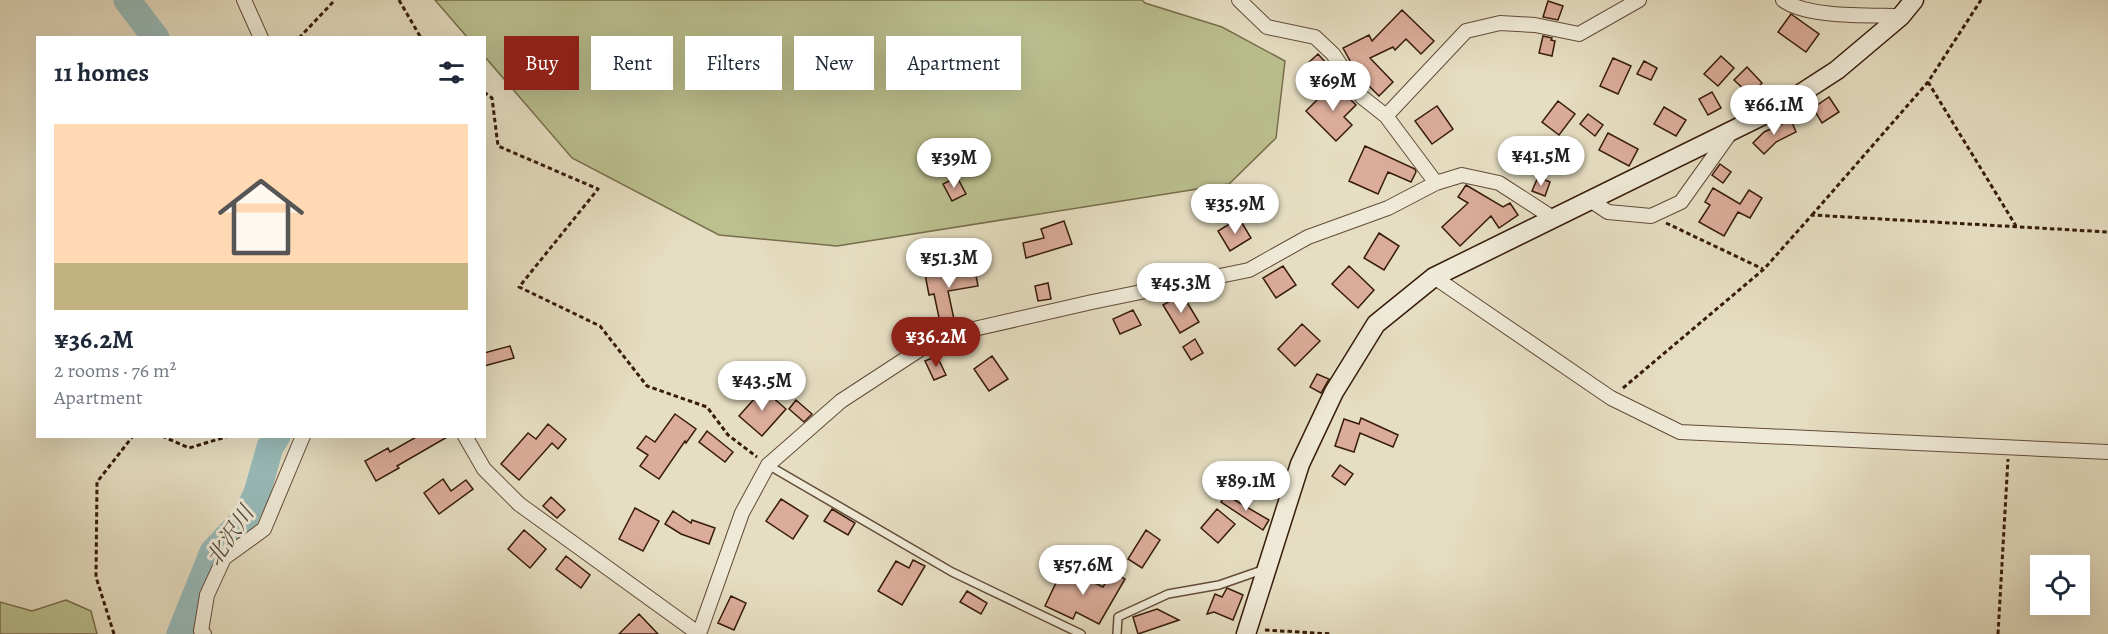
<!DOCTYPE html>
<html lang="en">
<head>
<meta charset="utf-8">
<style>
  body { margin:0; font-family:Alegreya,"Noto Serif JP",serif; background:#f6f6f7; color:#1f2937; height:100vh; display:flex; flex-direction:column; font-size:22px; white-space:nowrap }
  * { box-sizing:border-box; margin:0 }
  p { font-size:20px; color:#747a83 }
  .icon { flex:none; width:33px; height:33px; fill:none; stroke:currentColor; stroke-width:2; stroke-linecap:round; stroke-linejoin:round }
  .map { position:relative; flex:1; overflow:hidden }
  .sheet { position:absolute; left:36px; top:36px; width:450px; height:402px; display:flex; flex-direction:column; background:#fff; border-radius:0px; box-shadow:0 6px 24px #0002 }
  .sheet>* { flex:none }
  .guide { position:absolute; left:504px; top:36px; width:570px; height:54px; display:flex; gap:12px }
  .controls { position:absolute; left:2030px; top:555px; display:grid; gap:12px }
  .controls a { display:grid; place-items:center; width:60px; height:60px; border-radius:0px; background:#fff; box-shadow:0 6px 24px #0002; font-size:30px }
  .price { position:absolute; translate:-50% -51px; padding:0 14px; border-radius:21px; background:#fff; color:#222; font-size:20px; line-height:39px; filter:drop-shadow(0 2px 3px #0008) }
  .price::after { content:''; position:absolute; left:50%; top:36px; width:18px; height:14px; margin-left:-9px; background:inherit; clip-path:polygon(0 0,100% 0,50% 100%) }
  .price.on { background:#8f2418; color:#fff }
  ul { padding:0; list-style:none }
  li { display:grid; align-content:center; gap:12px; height:318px; padding:0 18px }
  li span { display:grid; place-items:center; height:186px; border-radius:0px; color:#555 }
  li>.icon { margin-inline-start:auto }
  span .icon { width:108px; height:108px; fill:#fffc; stroke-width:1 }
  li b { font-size:26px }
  h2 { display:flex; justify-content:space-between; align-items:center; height:72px; padding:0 18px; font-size:26px }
  .chip { padding:0 21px; border-radius:0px; background:#fff; box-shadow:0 6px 24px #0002; font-size:21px; line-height:54px }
  .chip.on { background:#8f2418; color:#fff }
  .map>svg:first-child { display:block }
  .green { fill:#bbc08f; stroke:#796e4d; stroke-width:1.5 }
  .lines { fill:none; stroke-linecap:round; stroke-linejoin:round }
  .river { stroke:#98bbba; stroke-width:27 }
  .building { fill:#dbac9a; stroke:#371c0b; stroke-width:1.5 }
  .lane-casing { stroke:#634c39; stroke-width:10 }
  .street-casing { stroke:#634c39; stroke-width:16 }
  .secondary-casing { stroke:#371c0b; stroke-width:21 }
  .path { stroke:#371c0b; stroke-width:3; stroke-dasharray:4.5 3; stroke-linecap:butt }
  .lane { stroke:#efead7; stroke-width:7 }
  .street { stroke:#efead7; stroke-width:14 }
  .secondary { stroke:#efead7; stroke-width:18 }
  .labels { text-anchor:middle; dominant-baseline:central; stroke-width:6; stroke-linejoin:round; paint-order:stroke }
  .water-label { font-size:22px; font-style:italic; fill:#544c40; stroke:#efead7 }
</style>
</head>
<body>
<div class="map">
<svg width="2108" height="634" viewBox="0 0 2108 634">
  <rect width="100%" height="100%" fill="#e6dec2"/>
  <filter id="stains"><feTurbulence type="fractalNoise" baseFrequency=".00333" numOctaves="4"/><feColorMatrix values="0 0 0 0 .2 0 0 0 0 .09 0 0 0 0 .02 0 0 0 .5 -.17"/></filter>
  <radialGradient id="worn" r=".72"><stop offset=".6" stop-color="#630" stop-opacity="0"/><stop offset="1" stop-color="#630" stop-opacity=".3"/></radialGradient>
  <path class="green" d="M435 0H1142L1145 3 1222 27 1285 61 1276 138 1229 184 837 246 719 235 572 158 485 57 484 38 467 37Z
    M66 600 91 611 97 634H0V602L32 611Z"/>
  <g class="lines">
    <path class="river" d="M127 0 156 38
      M180 634 213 552 245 518 257 493 270 447 277 436"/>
  </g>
  <path class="building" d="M1548 1 1563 6 1558 20 1543 17Z
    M1402 10 1434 41 1421 54 1406 39 1395 50 1393 47 1370 58 1393 82 1379 96 1358 75 1343 48 1369 35 1372 41Z
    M1791 14 1819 34 1806 52 1778 32Z
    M1543 36 1552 38 1551 40 1555 41 1552 56 1539 53Z
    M1318 54 1327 64 1316 75 1306 65Z
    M1721 56 1734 68 1718 86 1704 74Z
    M1613 58 1631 66 1618 94 1600 86Z
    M1644 61 1657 68 1651 80 1637 74Z
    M1747 67 1762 83 1750 95 1734 80Z
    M1334 83 1356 105 1344 117 1352 125 1336 141 1306 111Z
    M1712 92 1721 108 1708 115 1699 99Z
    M1829 97 1839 112 1822 123 1813 108Z
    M1558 101 1575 114 1559 135 1542 122Z
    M1437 106 1453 129 1432 144 1415 121Z
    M1664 107 1686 120 1676 136 1654 124Z
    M1588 114 1603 125 1595 136 1580 124Z
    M1791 120 1796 132 1776 142 1764 154 1753 143 1764 132Z
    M1608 133 1638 149 1629 166 1599 150Z
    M1365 146 1415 169 1416 172 1411 182 1388 172 1378 194 1349 181Z
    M1720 164 1731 172 1723 183 1712 175Z
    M957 177 966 194 952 201 943 184Z
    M1538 177 1550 182 1545 196 1532 191Z
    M1466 185 1503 207 1510 203 1518 215 1499 228 1491 216 1460 246 1442 227 1468 203 1458 197Z
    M1713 188 1740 204 1749 190 1762 198 1750 218 1738 212 1724 236 1699 222 1710 205 1705 202Z
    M1239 218 1251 238 1230 251 1218 231Z
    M1064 221 1072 244 1026 258 1023 243 1044 238 1041 229Z
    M1379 233 1399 246 1384 270 1364 258Z
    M974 265 978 286 948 291 955 324 941 327 934 294 929 295 925 274Z
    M1283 266 1296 285 1276 298 1263 278Z
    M1349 266 1374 290 1358 308 1332 284Z
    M1048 283 1051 299 1038 301 1035 286Z
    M1182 294 1199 322 1180 333 1163 305Z
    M1133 310 1141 325 1120 334 1113 319Z
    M1302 324 1320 341 1295 366 1278 349Z
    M1195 339 1203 353 1191 360 1183 347Z
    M510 346 514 358 484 366V353Z
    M937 356 946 375 934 380 925 361Z
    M992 356 1008 379 989 391 974 369Z
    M1317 374 1329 379 1321 393 1310 387Z
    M763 389 786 409 762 436 739 416Z
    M796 400 812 414 804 422 789 409Z
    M675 414 696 429 686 443 685 441 659 479 640 466 648 455 637 448 646 436 655 442Z
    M1361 418 1398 435 1393 447 1360 433 1354 452 1335 446 1344 419 1359 424Z
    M548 424 566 439 558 449 552 443 519 480 501 464 528 433 536 439Z
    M707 431 733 452 725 462 699 442Z
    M418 436H449L397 466 399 468 376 481 365 461 388 448 390 452Z
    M1340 465 1353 474 1345 485 1332 476Z
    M443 479 451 491 466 480 473 489 439 514 424 493Z
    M1226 495 1269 520 1263 530 1221 502Z
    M551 497 565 510 557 518 543 506Z
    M781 499 808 516 793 539 766 521Z
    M635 508 659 521 643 551 619 539Z
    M832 509 855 523 848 535 824 521Z
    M1217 509 1235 524 1218 543 1201 528Z
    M673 511 691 523 692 520 715 528 709 544 681 534 665 524Z
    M524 530 546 549 530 568 508 549Z
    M1146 530 1160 540 1142 568 1128 559Z
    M566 556 590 575 581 588 556 569Z
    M913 560 925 566 902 605 878 591 896 561 909 568Z
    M1063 568 1103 587 1112 572 1125 579 1099 624 1076 612 1073 619 1045 606Z
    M1227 588 1243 595 1233 620 1214 612 1207 614 1215 594 1222 597Z
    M967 591 987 603 981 614 960 602Z
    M731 596 746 603 734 630 718 623Z
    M1157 609 1179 620 1138 634 1133 617Z
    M639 614 658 634H619Z"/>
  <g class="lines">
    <defs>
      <path id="lane" d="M768 465 952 572 1081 634
        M1117 634 1118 617 1168 594 1219 585 1265 569"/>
      <path id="street" d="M244 0 261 38
        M1239 0 1267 27 1315 37 1333 54 1362 97 1386 116 1436 183
        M1783 0C1807 18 1870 15 1901 16
        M1386 116 1466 31 1500 23 1535 25 1579 34 1639 0
        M1590 200 1608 212 1651 216 1681 202 1731 132
        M1434 277 1611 398 1680 432 2108 452
        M465 436 484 469 519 504 699 634
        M204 634 201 631 207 595 224 558 264 529 303 436
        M699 634 742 513 768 465 841 401 939 337 1092 302 1249 270 1308 237 1388 208 1436 183 1462 175 1499 183 1553 218"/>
      <path id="secondary" d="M1246 634 1300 464 1334 392 1376 324 1434 277 1780 107 1837 70 1901 16 1914 0"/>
    </defs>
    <use href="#lane" class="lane-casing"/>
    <use href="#street" class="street-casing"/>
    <use href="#secondary" class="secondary-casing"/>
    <path class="path" d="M399 0 421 38
      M299 38 335 0
      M1928 82 2016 226
      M484 92 492 98 498 146 598 189 519 287 600 326 647 386 707 407 728 435 757 457
      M1812 215 1928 82 1981 0
      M1666 223 1763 269
      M1623 388 1764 269 1812 215 2108 232
      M162 436 189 448 229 436
      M1265 630 1332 634
      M114 634 96 577 97 482 133 436
      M1998 634 2008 459"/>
    <use href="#lane" class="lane"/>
    <use href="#street" class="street"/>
    <use href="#secondary" class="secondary"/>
  </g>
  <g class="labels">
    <g class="water-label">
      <text transform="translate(230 536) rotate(-56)">北沢川</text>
    </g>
  </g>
  <rect width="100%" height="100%" filter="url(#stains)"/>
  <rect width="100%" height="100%" fill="url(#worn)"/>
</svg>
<div class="controls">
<a><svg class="icon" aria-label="locate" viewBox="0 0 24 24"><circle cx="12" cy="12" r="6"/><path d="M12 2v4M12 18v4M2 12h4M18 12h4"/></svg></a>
</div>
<b class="price" style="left:1333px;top:112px">¥69M</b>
<b class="price" style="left:1774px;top:136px">¥66.1M</b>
<b class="price" style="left:1541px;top:187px">¥41.5M</b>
<b class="price" style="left:954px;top:189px">¥39M</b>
<b class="price" style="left:1235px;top:235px">¥35.9M</b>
<b class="price" style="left:949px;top:289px">¥51.3M</b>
<b class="price" style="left:1181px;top:314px">¥45.3M</b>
<b class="price on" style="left:936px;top:368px">¥36.2M</b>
<b class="price" style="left:762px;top:412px">¥43.5M</b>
<b class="price" style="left:1246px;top:512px">¥89.1M</b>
<b class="price" style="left:1083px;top:596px">¥57.6M</b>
<div class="guide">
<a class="chip on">Buy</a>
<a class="chip">Rent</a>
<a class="chip">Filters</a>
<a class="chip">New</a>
<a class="chip">Apartment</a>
</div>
<section class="sheet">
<h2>11 homes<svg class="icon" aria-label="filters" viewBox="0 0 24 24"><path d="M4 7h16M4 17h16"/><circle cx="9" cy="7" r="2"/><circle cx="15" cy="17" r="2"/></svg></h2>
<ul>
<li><span style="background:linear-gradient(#ffd9b3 75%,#c2b280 0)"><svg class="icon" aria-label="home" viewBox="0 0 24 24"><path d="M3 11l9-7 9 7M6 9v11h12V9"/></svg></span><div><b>¥36.2M</b><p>2 rooms · 76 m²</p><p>Apartment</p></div></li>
</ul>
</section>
</div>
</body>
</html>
